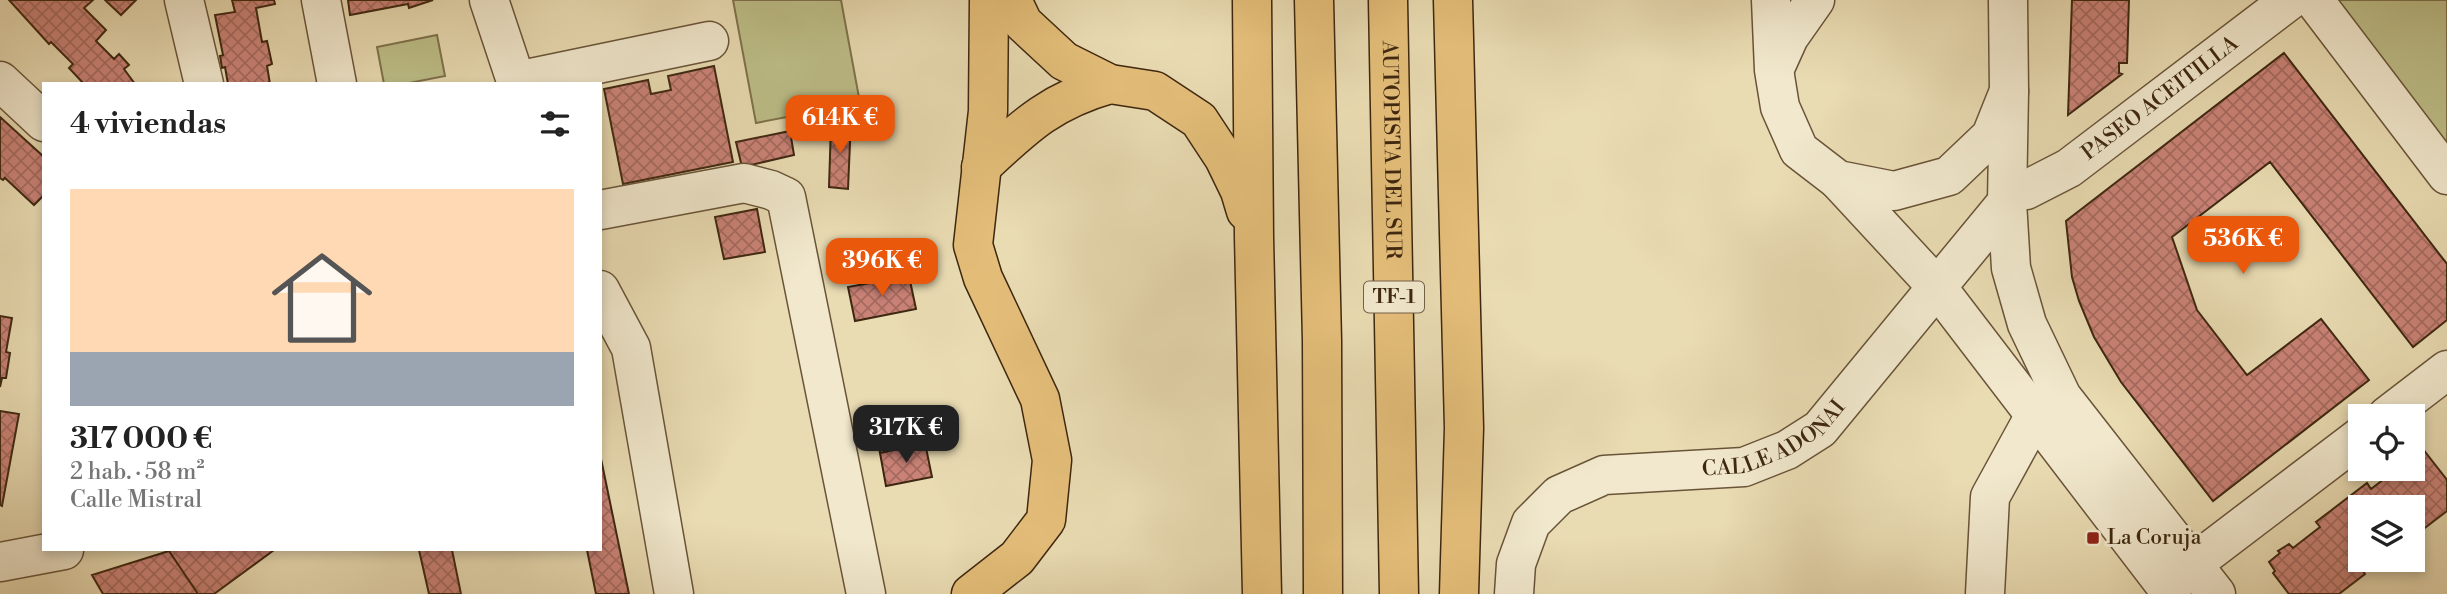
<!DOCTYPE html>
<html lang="es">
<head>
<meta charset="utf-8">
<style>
  body { margin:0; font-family:"Libre Bodoni",serif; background:#f2f2f2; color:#222; height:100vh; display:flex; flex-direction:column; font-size:26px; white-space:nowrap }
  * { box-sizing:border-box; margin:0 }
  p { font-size:23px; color:#767676 }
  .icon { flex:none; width:38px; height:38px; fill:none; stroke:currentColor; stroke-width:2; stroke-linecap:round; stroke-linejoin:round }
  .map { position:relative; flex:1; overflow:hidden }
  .drawer { position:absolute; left:42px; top:82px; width:560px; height:469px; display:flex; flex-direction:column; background:#fff; border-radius:0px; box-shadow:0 4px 10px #0003 }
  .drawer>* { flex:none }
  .controls { position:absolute; left:2348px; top:404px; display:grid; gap:14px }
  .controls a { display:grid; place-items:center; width:77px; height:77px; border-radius:0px; background:#fff; box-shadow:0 4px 10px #0003; font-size:35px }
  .price { position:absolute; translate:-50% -60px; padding:0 16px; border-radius:14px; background:#ea580c; color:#fff; font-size:23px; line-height:46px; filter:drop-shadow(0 2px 4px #0008) }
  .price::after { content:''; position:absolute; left:50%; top:42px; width:21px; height:16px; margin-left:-10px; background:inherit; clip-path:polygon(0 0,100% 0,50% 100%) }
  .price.current { background:#222; color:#fff }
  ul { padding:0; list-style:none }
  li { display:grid; align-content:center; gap:14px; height:371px; padding:0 28px }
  li span { display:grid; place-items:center; height:217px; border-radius:0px; color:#555 }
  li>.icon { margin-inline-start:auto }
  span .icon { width:126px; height:126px; fill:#fffc; stroke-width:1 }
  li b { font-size:30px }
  h2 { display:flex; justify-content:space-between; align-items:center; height:84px; padding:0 28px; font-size:30px }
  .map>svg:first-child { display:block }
  .green { fill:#bdbe88; stroke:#7e724c; stroke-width:2 }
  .building { fill:url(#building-cross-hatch); stroke:#3e2710; stroke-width:2 }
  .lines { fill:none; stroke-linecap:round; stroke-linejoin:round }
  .minor-casing { stroke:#695438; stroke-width:41 }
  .major-casing { stroke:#3e2710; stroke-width:41 }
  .highway-casing { stroke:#3e2710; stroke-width:41 }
  .minor { stroke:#f1e8cd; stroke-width:38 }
  .major { stroke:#e4be79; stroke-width:38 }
  .highway { stroke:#e4be79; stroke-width:38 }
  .poi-dot { fill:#8f2418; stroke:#f1e8cd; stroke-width:2.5 }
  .labels { text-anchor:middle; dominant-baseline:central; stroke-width:6; stroke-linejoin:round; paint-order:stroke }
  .shield { fill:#f1e8cd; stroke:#746149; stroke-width:2 }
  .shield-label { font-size:19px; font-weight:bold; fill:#3e2710 }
  .street-label { font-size:21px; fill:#3e2710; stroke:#f1e8cd }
  .poi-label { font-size:21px; fill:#3e2710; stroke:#f1e8cd; text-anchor:start }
</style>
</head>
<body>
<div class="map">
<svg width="2447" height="594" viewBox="0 0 2447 594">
  <defs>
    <pattern id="building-cross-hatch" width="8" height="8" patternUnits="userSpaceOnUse" patternTransform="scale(1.75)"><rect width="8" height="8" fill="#ca8276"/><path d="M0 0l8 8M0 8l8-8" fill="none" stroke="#a56a5f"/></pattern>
  </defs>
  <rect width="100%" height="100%" fill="#e9dbb2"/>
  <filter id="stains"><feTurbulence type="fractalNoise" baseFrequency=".00286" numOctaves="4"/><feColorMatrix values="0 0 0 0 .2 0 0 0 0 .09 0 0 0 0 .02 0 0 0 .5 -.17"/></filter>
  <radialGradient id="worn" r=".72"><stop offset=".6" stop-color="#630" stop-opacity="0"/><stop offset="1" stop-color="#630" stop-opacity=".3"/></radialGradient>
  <path class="green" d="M733 0H841L860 103 756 123Z
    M2328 0H2447V158Z
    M437 35 445 76 404 84H384L377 47Z"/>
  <path class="building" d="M9 0H93L84 8 106 30 96 41 114 59 119 54 129 65 124 69 135 84H84L69 68 73 64 51 42 49 44Z
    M105 0H136L121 15Z
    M232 0H274L275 4 256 8 262 42 267 41 272 64 267 66 270 84H228L225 67 222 68 220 56 223 55 215 15 235 12Z
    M348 0H433L409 8 408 4 350 15Z
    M2072 0H2129L2127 63H2119V73L2122 74 2068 115Z
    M2284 53 2447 264V320L2413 347 2270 162 2172 237 2197 310 2247 375 2321 319 2369 380 2213 501 2121 382 2094 337 2079 301 2072 277 2066 221Z
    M714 66 733 162 623 184 604 89 648 80 651 94 671 90 668 76Z
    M0 117 44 157V195L34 205 5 178 3 180 0 178Z
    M851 120 848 189 829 187 831 125Z
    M790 131 794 155 742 167 736 142Z
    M757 209 765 252 724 259 715 217Z
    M909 276 916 309 855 321 848 287Z
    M0 316 12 318 6 352 10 353 6 378H2L0 387Z
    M919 409 925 443 880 453 874 418Z
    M0 411 19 414 2 506 0 505Z
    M925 443 932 477 886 486 880 453Z
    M2419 444 2447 480V511L2413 537V508H2361V560H2369L2360 567 2365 574 2339 594H2289L2273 573 2275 571 2269 562 2280 553 2278 551 2289 544 2293 548 2320 527 2316 522 2367 483 2371 489 2397 469H2413V448Z
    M600 454 629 594H596L587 550H600Z
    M171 550H274L214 594H198L169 551Z
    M419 550H452L461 594H429Z
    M169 551 198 594H103L92 575Z"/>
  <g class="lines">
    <defs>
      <g id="minor">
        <path d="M184 0 204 84"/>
        <path d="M321 0 337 84"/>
        <path d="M489 0 517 84"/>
        <path d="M1771 0 1774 70 1780 107 1799 150 1838 180 1894 191 1949 176 1991 136 2009 91 2008 0"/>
        <path d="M2314 0 2447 175"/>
        <path d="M1775 68 1789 37 1815 0"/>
        <path d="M0 81 44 122"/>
        <path d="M516 81 709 41"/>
        <path d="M2009 91 2007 202 2011 268 2027 324 2062 397 2216 594"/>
        <path d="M1838 180 1937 287 2172 594"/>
        <path id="s1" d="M2026 190 2069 168 2290 0"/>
        <path d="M600 210 744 183 771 190 786 197 866 594"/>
        <path d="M600 290 631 348 674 594"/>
        <path d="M2387 416 2447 370"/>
        <path d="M0 562 64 550"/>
        <path d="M2173 579 2361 436"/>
        <path id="s2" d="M1514 594 1516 564 1531 523 1559 495 1604 475 1744 467 1787 450 1820 429 2007 202"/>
        <path d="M1985 594 1990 497 2035 415"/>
      </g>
      <path id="major" d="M971 594 1017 558 1046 520 1052 460 1040 399 983 278 973 245 988 111 989 0"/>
      <g id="highway">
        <path d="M1012 0 1023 23 1064 61 1110 84 1155 91 1199 120 1224 158 1240 191 1246 211"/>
        <path d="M1252 0 1254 237 1262 594"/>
        <path d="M1314 0 1322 341 1323 594"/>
        <path id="s3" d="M1388 0 1399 594"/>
        <path d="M1453 0 1464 428 1459 594"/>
        <path d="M981 167C1025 126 1050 101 1110 84"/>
      </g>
    </defs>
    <use href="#minor" class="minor-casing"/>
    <use href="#major" class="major-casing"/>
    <use href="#highway" class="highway-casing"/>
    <use href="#minor" class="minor"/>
    <use href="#major" class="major"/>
    <use href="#highway" class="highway"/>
  </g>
  <rect class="poi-dot" x="2086" y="531" width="14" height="14" rx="3.5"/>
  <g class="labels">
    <rect class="shield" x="1364" y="281.5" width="60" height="31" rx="5"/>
    <g class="shield-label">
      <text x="1394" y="297">TF-1</text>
    </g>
    <g class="street-label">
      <text stroke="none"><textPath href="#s1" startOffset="163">PASEO ACEITILLA</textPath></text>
      <text stroke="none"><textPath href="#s3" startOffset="150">AUTOPISTA DEL SUR</textPath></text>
      <text stroke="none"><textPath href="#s2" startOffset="341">CALLE ADONAI</textPath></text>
    </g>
    <g class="poi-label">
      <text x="2107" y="538">La Coruja</text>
    </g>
  </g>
  <rect width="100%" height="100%" filter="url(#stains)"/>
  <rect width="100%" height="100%" fill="url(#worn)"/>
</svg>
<div class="controls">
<a><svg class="icon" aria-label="locate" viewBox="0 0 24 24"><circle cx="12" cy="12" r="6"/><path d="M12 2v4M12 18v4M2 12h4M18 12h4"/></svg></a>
<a><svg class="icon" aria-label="layers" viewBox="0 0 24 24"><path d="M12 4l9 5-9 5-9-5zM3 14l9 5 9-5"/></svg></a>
</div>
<b class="price" style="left:840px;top:155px">614K €</b>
<b class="price" style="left:2243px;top:276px">536K €</b>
<b class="price" style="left:882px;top:298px">396K €</b>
<b class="price current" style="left:906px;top:465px">317K €</b>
<section class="drawer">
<h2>4 viviendas<svg class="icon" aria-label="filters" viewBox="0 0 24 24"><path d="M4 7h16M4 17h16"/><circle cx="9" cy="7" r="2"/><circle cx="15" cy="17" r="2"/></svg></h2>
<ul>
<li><span style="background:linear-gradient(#ffd9b3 75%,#9aa5b1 0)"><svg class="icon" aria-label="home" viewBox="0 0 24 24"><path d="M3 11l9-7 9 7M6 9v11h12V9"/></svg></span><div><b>317 000 €</b><p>2 hab. · 58 m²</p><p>Calle Mistral</p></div></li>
</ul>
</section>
</div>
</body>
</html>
